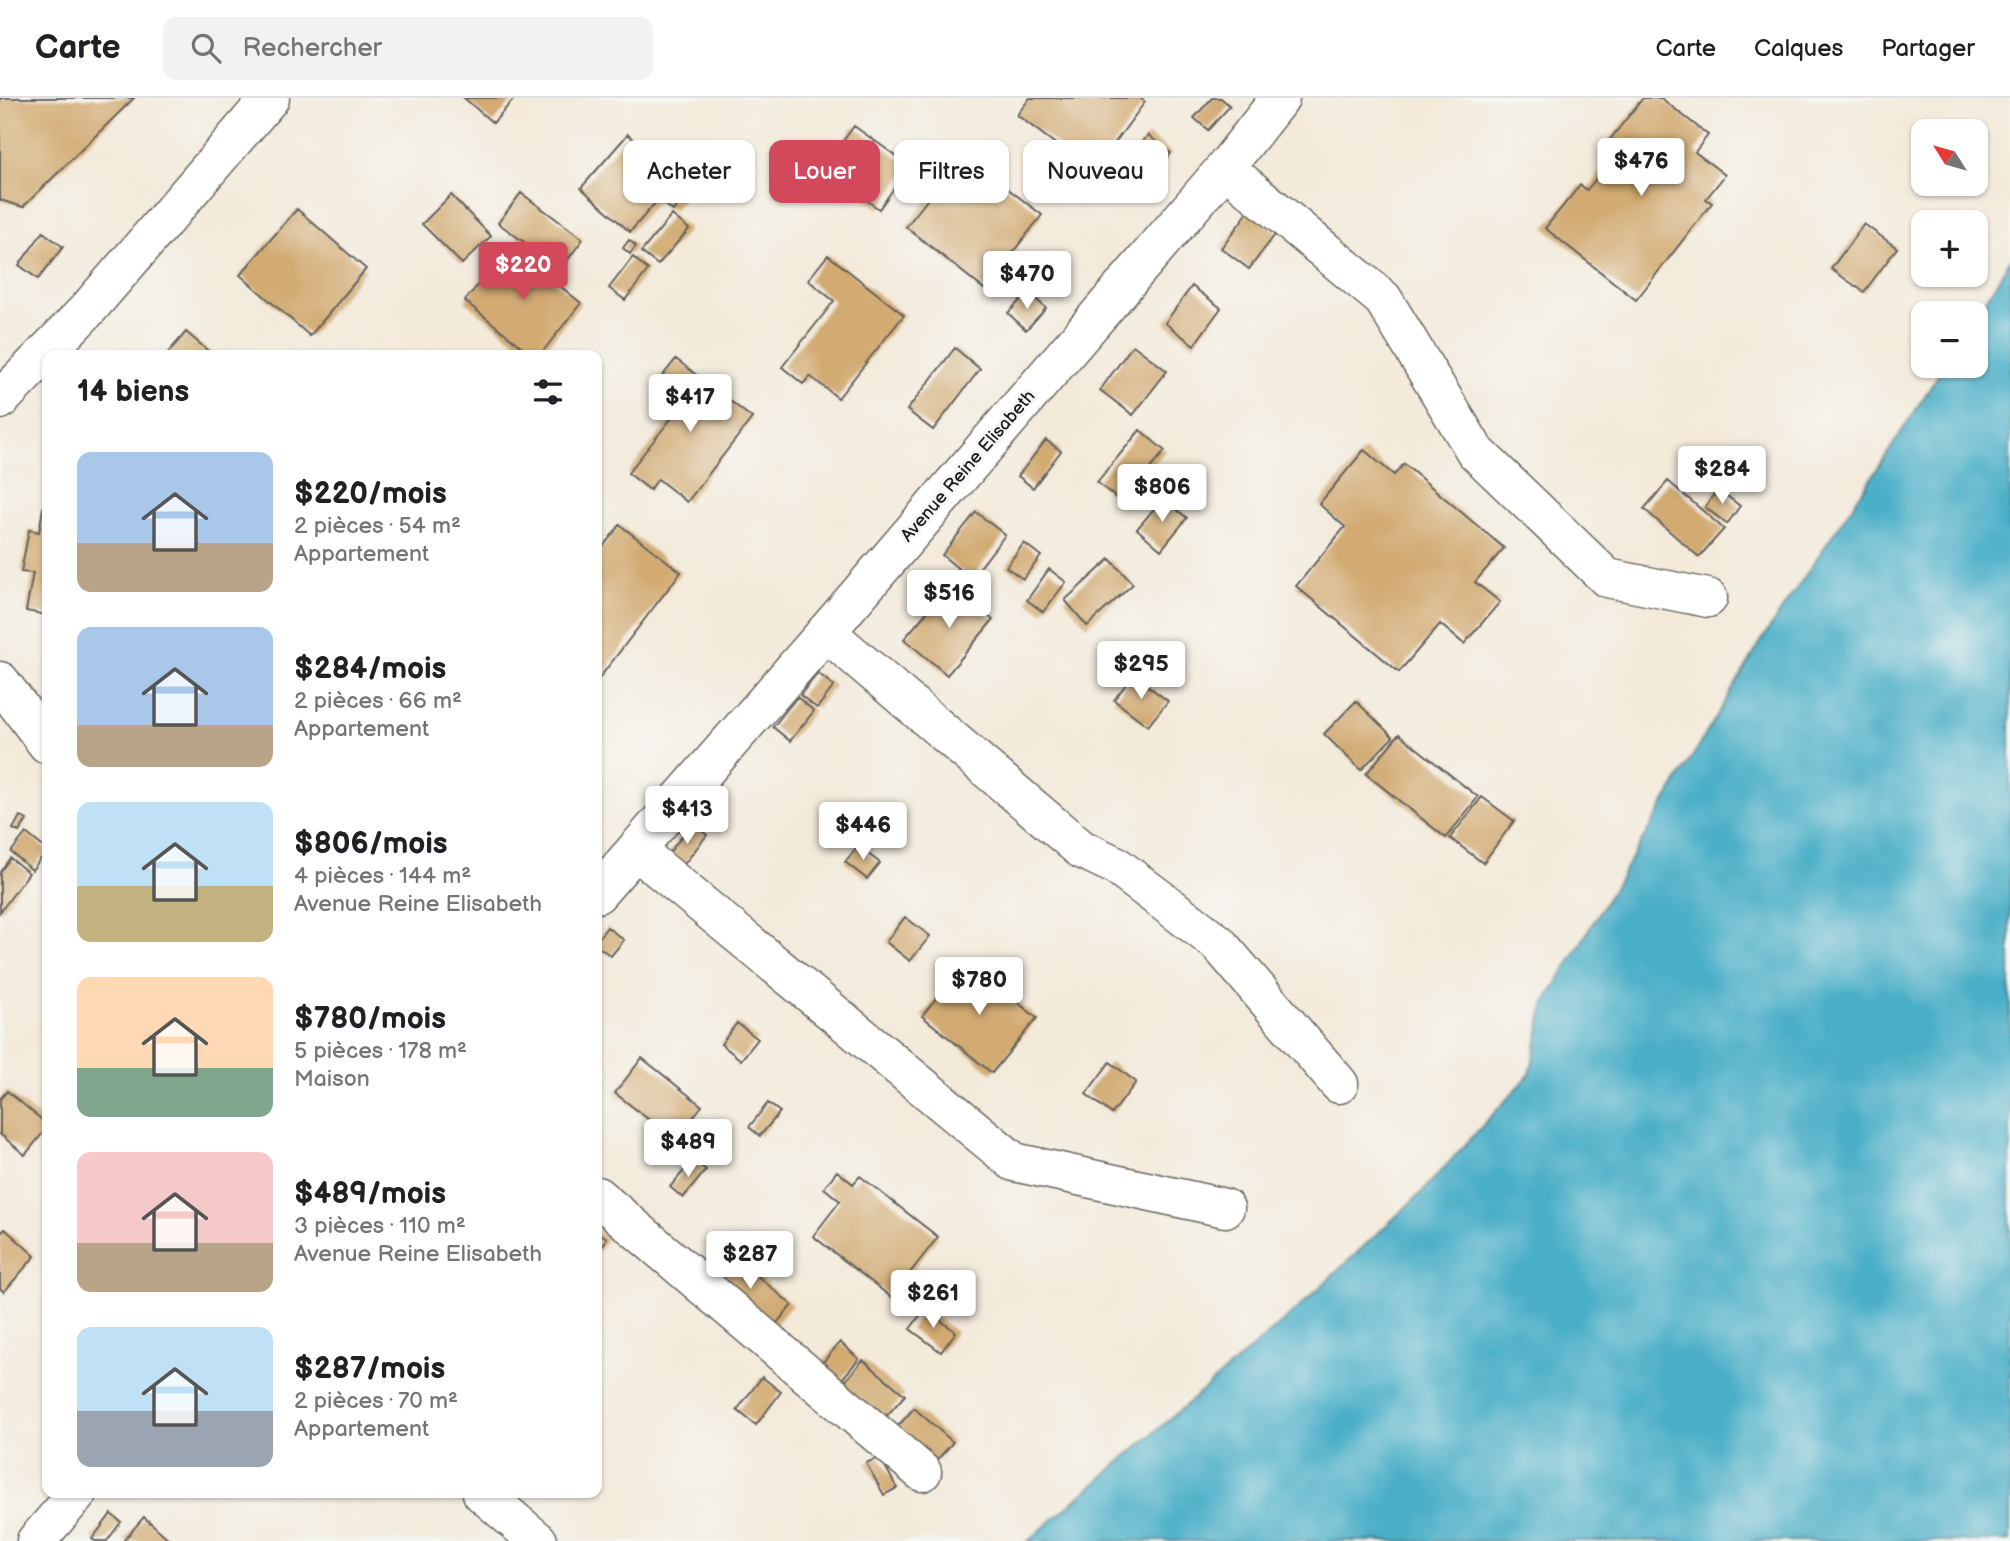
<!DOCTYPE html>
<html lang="fr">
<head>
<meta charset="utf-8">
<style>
  body { margin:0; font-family:"Balsamiq Sans",sans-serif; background:#f2f2f2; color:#202124; height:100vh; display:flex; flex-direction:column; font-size:26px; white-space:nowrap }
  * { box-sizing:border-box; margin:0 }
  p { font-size:23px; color:#757577 }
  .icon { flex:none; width:38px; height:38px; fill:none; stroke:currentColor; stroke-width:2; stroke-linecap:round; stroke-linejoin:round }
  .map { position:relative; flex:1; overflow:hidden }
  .panel { position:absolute; left:42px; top:252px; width:560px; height:1148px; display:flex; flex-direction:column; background:#fff; border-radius:14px; box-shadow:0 2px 5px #0004 }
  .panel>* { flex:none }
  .hud { position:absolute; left:623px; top:42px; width:665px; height:63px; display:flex; gap:14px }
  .needle { width:46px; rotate:307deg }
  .fabs { position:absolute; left:1911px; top:21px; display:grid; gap:14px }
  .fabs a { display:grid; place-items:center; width:77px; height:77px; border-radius:14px; background:#fff; box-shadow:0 2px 5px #0004; font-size:35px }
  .price { position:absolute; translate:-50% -60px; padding:0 16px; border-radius:7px; background:#fff; color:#222; font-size:23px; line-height:46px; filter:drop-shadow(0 2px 4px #0008) }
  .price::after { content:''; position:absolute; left:50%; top:42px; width:21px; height:16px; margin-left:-10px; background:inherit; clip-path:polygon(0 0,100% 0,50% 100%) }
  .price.on { background:#d1495b; color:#fff }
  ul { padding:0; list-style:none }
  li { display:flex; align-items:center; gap:21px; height:175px; padding:0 35px }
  li span { display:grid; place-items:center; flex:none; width:196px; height:140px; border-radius:14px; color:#555 }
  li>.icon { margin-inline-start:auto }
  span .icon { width:84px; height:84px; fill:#fffc; stroke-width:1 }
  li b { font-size:30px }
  h2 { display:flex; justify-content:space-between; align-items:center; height:84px; padding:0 35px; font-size:30px }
  .pill { padding:0 24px; border-radius:14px; background:#fff; box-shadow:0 2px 5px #0004; font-size:24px; line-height:63px }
  .pill.on { background:#d1495b; color:#fff }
  header { display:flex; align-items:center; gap:42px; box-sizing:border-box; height:98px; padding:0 35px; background:#fff; border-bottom:2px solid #e0e0e0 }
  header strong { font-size:33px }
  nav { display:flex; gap:38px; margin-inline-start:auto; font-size:24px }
  .search { width:490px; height:63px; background:#f2f2f2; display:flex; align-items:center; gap:18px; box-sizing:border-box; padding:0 24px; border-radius:14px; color:#757577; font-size:26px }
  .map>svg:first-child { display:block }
  .water { fill:#48aec7; stroke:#326572; stroke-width:2 }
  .building { fill:#d2aa72 }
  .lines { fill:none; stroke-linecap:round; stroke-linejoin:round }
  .minor-casing { stroke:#67645e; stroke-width:41 }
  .tertiary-casing { stroke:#67645e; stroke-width:41 }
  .minor { stroke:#fff; stroke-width:38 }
  .tertiary { stroke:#fff; stroke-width:38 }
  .labels { text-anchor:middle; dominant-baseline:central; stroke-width:6; stroke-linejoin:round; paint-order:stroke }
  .street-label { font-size:18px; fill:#1c1c1c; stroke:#f6f6f2 }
</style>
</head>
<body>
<header>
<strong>Carte</strong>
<div class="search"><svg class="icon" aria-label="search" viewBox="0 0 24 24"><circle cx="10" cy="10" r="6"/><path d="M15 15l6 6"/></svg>Rechercher</div>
<nav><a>Carte</a><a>Calques</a><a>Partager</a></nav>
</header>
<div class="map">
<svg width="2010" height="1443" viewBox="0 0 2010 1443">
  <rect width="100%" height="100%" fill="#f6f6f2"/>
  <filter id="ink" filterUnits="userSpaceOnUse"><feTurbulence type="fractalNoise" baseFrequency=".0143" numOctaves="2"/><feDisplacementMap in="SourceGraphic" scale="14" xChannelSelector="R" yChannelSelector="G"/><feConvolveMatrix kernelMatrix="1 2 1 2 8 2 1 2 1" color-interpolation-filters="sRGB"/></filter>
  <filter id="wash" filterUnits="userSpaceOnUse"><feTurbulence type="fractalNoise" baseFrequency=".00686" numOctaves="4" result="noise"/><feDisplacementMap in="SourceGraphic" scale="28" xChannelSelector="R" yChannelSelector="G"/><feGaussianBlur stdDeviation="1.57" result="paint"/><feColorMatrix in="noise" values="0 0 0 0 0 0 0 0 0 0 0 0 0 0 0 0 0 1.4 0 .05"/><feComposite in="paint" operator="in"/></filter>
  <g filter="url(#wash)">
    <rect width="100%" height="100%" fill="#f3eada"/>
    <path class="water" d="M2010 162V1443H1028L1286 1221 1421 1095 1530 976 1545 905 1765 537 1878 370 1944 268H1976V218Z"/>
    <g id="blocks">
      <path class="building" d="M0 0H134L23 109 0 102Z
        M464 0H515L493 25Z
        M1030 0H1140L1145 4 1093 74 1017 17Z
        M1212 0H1221L1230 8 1208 32 1194 20Z
        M1643 0H1661L1708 37 1695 54 1725 77 1706 101 1712 105 1636 202 1545 130 1580 87 1587 92 1619 52 1608 44Z
        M854 28 910 68 879 111 823 71Z
        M628 36 677 80 630 134 581 90Z
        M1148 37 1171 55 1151 81 1128 63Z
        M963 56 1042 117 984 191 906 129Z
        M680 84 690 92 673 113 663 105Z
        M521 95 583 141 561 171 498 125Z
        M451 97 491 138 462 166 422 126Z
        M297 111 366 171 310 238 240 177Z
        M1249 113 1277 134 1249 171 1221 150Z
        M672 117 689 131 658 167 641 154Z
        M1864 126 1897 150 1864 194 1831 171Z
        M43 134 63 149 38 181 19 167Z
        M629 142 636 148 630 156 623 150Z
        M509 147 581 205 540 257H532L465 203Z
        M828 157 904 217 838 300 810 278 803 286 782 269 834 203 808 182Z
        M633 159 648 172 625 202 609 190Z
        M1192 188 1221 210 1194 247 1165 225Z
        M1028 194 1046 210 1026 232 1008 215Z
        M186 234 213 257H166Z
        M1133 247 1167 273 1133 317 1100 292Z
        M955 250 980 271 933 332 907 312Z
        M676 261 752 320 687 404 658 381 650 392 628 375 682 307 656 286Z
        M1140 332 1165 353 1121 404 1097 384Z
        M1046 342 1061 353 1033 390 1018 378Z
        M1364 352 1394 377 1404 366 1504 450 1475 484 1500 504 1464 546 1440 526 1399 574 1296 488 1345 429 1319 406Z
        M1668 383 1724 431 1699 459 1644 411Z
        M1718 391 1740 408 1727 426 1705 409Z
        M1163 400 1187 420 1161 452 1137 431Z
        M43 410 47 411V517L26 513 33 475 21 474 29 432 39 434Z
        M976 414 1005 437 971 481 942 457Z
        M620 427 681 474 597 583V456Z
        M1024 445 1041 458 1023 481 1006 469Z
        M1110 461 1133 486 1087 528 1065 502Z
        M1049 471 1066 484 1043 514 1027 502Z
        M951 486 993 522 947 577 904 541Z
        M818 575 834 588 817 610 800 597Z
        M1133 577 1168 603 1148 628 1114 602Z
        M797 599 814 613 790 643 773 629Z
        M1356 603 1393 639 1361 672 1324 636Z
        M1399 636 1478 699 1446 740 1366 676Z
        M1482 699 1514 723 1483 765 1450 740Z
        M20 718 27 722 19 734 13 731Z
        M692 725 707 737 681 770 666 759Z
        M26 735 47 752 32 772 11 754Z
        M858 748 880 765 867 781 845 764Z
        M10 760 29 775 0 814V774Z
        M905 819 930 838 910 863 886 844Z
        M607 829 624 842 611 858 597 848V842Z
        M966 863 1037 920 992 975 922 918Z
        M737 925 758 941 741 962 721 946Z
        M642 960 702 1008 675 1042 615 995Z
        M1110 964 1136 984 1112 1016 1086 996Z
        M7 993 47 1026V1030L25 1057 0 1036V1001Z
        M768 1005 780 1014 760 1038 749 1029Z
        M693 1062 706 1072 683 1100 670 1089Z
        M837 1073 853 1086 860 1078 938 1139 891 1199 813 1138 840 1103 824 1090Z
        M5 1131 35 1158 4 1194 0 1190V1136Z
        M597 1134 607 1140 597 1157Z
        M728 1153 792 1207 771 1232 708 1178Z
        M925 1211 956 1234 941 1254 910 1231Z
        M840 1244 859 1261 837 1287 817 1271Z
        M863 1262 905 1297 883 1322 841 1288Z
        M762 1279 781 1294 756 1327 737 1312Z
        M914 1310 953 1344 931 1369 892 1335Z
        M880 1359 897 1390 884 1397 866 1365Z
        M111 1416 121 1424 107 1443H95L92 1441Z
        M144 1419 171 1443H123Z"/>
    </g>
  </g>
  <g filter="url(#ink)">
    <use href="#blocks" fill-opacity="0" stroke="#67645e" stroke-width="2"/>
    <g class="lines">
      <defs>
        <path id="minor" d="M1225 70 1383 201 1475 353 1607 480 1708 500
          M0 302 89 210 270 0
          M826 534 1081 751 1115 767 1218 845 1339 986
          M0 583 47 646
          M636 752 1014 1064 1225 1110
          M597 1098 922 1374
          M482 1395 538 1443"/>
        <path id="tertiary" d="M597 796 826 534 1225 70 1280 0
          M36 1443 78 1395"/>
      </defs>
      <use href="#minor" class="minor-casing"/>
      <use href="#tertiary" class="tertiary-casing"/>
      <use href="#minor" class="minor"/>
      <use href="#tertiary" class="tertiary"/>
    </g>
  </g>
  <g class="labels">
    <g class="street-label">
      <text transform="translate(968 368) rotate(-49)">Avenue Reine Elisabeth</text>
    </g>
  </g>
</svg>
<div class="fabs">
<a><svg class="needle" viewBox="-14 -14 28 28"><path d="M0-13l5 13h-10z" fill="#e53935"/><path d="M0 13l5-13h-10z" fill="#757577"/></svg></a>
<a>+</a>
<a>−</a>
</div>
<b class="price" style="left:1641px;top:100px">$476</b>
<b class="price on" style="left:523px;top:204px">$220</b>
<b class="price" style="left:1027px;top:213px">$470</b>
<b class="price" style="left:690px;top:336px">$417</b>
<b class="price" style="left:1722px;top:408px">$284</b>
<b class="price" style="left:1162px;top:426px">$806</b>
<b class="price" style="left:949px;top:532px">$516</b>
<b class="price" style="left:1141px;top:603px">$295</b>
<b class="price" style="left:687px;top:748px">$413</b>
<b class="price" style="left:863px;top:764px">$446</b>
<b class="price" style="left:979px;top:919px">$780</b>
<b class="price" style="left:688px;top:1081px">$489</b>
<b class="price" style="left:750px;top:1193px">$287</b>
<b class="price" style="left:933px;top:1232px">$261</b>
<div class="hud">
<a class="pill">Acheter</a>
<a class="pill on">Louer</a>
<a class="pill">Filtres</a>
<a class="pill">Nouveau</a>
</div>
<section class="panel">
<h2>14 biens<svg class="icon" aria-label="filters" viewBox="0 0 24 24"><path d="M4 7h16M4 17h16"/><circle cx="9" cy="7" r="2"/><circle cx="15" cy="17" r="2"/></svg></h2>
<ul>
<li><span style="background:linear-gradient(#a9c7e8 65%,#b9a48a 0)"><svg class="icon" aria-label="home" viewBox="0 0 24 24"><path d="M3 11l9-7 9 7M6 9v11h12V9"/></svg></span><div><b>$220/mois</b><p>2 pièces · 54 m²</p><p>Appartement</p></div></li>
<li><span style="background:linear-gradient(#a9c7e8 70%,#b9a48a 0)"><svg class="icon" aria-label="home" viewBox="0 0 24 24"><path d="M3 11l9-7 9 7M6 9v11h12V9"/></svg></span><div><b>$284/mois</b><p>2 pièces · 66 m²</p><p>Appartement</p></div></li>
<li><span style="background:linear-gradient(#bfe0f5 60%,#c2b280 0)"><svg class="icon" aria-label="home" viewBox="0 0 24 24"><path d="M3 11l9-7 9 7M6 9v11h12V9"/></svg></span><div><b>$806/mois</b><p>4 pièces · 144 m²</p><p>Avenue Reine Elisabeth</p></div></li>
<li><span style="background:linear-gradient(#ffd9b3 65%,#7fa58c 0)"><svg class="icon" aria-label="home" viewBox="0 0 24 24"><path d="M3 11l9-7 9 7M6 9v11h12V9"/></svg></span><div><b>$780/mois</b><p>5 pièces · 178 m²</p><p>Maison</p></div></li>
<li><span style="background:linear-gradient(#f6c9c9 65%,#b9a48a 0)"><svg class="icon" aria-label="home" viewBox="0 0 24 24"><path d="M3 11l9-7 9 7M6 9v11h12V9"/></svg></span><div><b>$489/mois</b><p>3 pièces · 110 m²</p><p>Avenue Reine Elisabeth</p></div></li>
<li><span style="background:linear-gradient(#bfe0f5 60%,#9aa5b1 0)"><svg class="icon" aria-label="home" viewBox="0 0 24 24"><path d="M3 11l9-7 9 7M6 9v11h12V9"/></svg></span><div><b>$287/mois</b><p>2 pièces · 70 m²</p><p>Appartement</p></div></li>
</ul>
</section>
</div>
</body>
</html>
